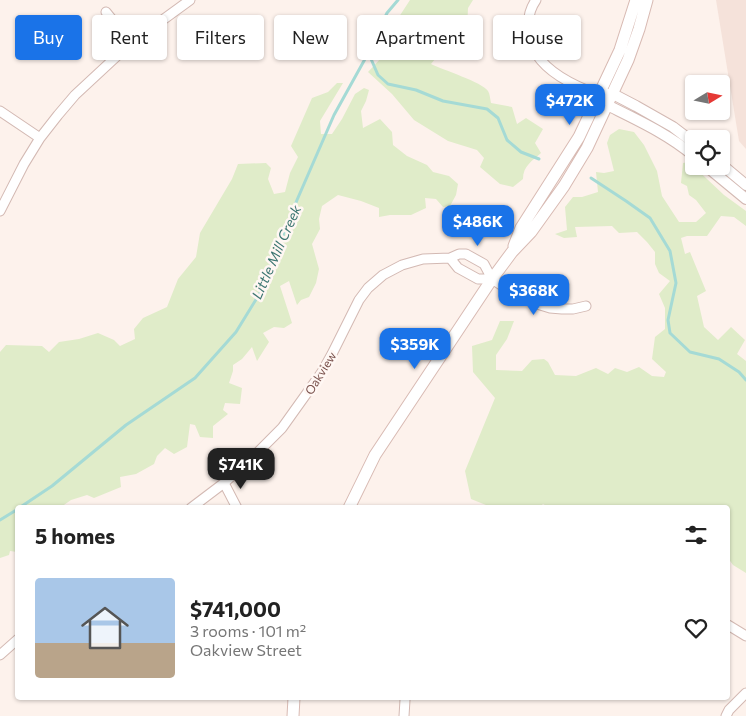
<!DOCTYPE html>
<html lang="en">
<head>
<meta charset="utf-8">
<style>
  body { margin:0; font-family:Commissioner,sans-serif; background:#f2f2f2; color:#222; height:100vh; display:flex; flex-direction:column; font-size:19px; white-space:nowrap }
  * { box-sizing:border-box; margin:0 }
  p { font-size:16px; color:#767676 }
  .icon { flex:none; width:28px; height:28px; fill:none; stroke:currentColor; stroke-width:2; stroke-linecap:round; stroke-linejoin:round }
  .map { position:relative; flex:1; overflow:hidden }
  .panel { position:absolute; left:15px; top:505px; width:715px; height:195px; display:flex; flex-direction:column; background:#fff; border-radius:5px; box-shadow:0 1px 4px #0004 }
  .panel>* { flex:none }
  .hud { position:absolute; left:15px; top:15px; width:716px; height:45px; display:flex; gap:10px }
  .needle { width:32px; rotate:80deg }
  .buttons { position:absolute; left:685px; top:75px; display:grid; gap:10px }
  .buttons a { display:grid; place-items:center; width:45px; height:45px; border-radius:5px; background:#fff; box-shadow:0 1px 4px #0004; font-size:25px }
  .price { position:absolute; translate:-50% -42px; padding:0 11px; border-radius:10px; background:#1a73e8; color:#fff; font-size:16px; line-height:32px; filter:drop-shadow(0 1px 2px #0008) }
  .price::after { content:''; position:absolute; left:50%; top:30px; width:15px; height:11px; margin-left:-8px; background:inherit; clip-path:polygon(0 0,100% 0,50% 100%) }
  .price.on { background:#222; color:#fff }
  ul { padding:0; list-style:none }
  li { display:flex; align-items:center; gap:15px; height:125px; padding:0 20px }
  li span { display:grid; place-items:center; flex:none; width:140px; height:100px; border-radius:5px; color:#555 }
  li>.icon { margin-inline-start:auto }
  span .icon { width:60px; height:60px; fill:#fffc; stroke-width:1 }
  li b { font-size:21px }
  h2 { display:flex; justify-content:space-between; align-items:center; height:60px; padding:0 20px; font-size:21px }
  .tag { padding:0 18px; border-radius:5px; background:#fff; box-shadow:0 1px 4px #0004; font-size:18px; line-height:45px }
  .tag.on { background:#1a73e8; color:#fff }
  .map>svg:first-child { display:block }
  .residential { fill:#f5e2da }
  .green { fill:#e0ecc9 }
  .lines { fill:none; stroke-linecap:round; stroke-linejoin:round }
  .stream { stroke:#a5dad5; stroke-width:3 }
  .minor-casing { stroke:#d3b9b3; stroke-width:11 }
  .tertiary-casing { stroke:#d3b9b3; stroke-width:12 }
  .secondary-casing { stroke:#d8bab3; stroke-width:13 }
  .minor { stroke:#fff; stroke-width:9 }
  .tertiary { stroke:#fff; stroke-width:10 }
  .secondary { stroke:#fff; stroke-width:11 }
  .labels { text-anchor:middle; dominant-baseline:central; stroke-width:5; stroke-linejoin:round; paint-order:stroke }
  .street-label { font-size:12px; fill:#7a524d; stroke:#fff7f3 }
  .water-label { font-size:14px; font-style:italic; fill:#3d7672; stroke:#fff7f3 }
</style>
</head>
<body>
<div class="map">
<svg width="746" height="716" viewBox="0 0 746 716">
  <rect width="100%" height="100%" fill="#fdf2ec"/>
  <path class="residential" d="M716 0H746V149L739 141Z"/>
  <path class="green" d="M410 0H473L468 8 467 30 453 48 443 49 431 64C443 70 482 82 488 91 490 94 490 99 491 103L512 107 517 124 526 118 543 129 535 143 541 153C532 161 523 166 523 179L513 187 500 184 480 167 484 158 477 150 448 141 414 120 392 94 368 72 382 57 393 26Z
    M337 83H343L320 121 321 134H332L342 119 355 94 364 88 369 90 366 101 361 111 363 128 380 119 392 132 393 145 407 156 427 165 433 172 449 176 458 184 456 195 450 206 443 207 436 199 425 198 426 208 411 215H390L379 217V208L361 201 338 195 322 206 319 219 320 229 312 244 319 269 316 283 309 297 301 300 297 305 289 281 280 286 292 323 284 328 274 327 263 333 269 342 257 361 252 347 242 359 233 365V371L229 383 242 388 240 404 225 403 223 410 228 414 213 426V438L200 437 195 425 190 424 187 447 174 454 165 448 157 456 154 464 136 474 120 477 121 487 94 498 87 495 71 500 61 507 18 508 17 552 10 551 9 555 0 558V352L6 345 42 346 49 352 59 342 79 339 98 333 114 340 120 346 135 339 134 329 143 318 167 307 178 279 196 257 200 233 232 179 238 164 266 163 271 168 268 179 274 194 285 192 290 173 298 157 291 146 312 98 328 92Z
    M619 129 634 132 644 145 657 171 662 196 679 222H696L706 213 696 200 689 195 687 186 681 183 683 163 689 162 724 195 746 211V226L734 217 721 216 707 236H687L681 238 685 254 690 252 706 291 697 296 704 327 718 340 731 327 745 340 737 354 746 361V573L733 565 728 558V508H550L543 504 540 507 487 508 486 505 471 499 465 471 495 398 473 372 472 346 492 340 500 321H514L507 339 496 355V370L522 371 532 360 544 359 548 362 555 375 576 376 596 368 608 374 615 368 627 372 639 367 652 376 664 377 666 372 652 359 655 337 665 329V308L659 294 670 281 659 273 655 264V252L647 242 637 232 619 233 612 226 575 227 577 237 564 238 555 234 567 230 565 207 573 197H582L598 192 596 172 604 173 614 171 607 143 610 135Z"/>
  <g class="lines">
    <path class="stream" d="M368 52 378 75 388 84 416 90 443 101 487 109 498 118 507 140 521 152 539 159
      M591 178 626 201 650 218 670 251 676 283 668 320 670 333 690 352 719 359 739 372 746 380
      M19 508 52 486 126 425 195 378 236 332 260 293 297 200 334 115 365 59 387 13 398 0
      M0 520 18 509"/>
    <defs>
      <path id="minor" d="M536 0C529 10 527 21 530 33 531 41 533 49 537 55 550 75 577 87 599 95
        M106 12 131 43
        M0 111 40 138
        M0 211 24 164 40 138 58 115 75 95 131 43 190 0
        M450 258 458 268 478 279H492
        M224 483 237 508
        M191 508 224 483 250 460 282 428 322 372 332 354 359 300 368 288 383 275 402 265 423 259 450 258 459 254H466L484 264 492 279 507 289 537 304 550 308 562 309H573L586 306
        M728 625 746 636
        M0 655 18 639
        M404 716 405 700
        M726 716 729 710 746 693"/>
      <path id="tertiary" d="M605 94H613L636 106 673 127 694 143
        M603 100 607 105C637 120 668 134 694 156
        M721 164 746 185
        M706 166 746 199"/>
      <path id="secondary" d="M514 246 521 228 579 137 620 50 636 0
        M349 508 375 455 492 279 512 252 531 232 564 186 587 148 628 60 639 29 647 0
        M293 716 294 698"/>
    </defs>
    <use href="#minor" class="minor-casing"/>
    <use href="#tertiary" class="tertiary-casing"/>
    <use href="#secondary" class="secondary-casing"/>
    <use href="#minor" class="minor"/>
    <use href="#tertiary" class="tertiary"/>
    <use href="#secondary" class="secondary"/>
  </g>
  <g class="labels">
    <g class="street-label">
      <text transform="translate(320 373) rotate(-58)">Oakview</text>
    </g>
    <g class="water-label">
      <text transform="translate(276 252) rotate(-66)">Little Mill Creek</text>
    </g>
  </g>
</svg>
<div class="buttons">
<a><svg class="needle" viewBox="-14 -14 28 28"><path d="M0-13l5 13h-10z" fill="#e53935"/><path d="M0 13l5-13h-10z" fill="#767676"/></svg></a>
<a><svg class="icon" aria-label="locate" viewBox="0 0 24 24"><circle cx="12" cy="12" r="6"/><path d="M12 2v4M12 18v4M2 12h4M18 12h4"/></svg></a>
</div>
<b class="price" style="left:570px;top:126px">$472K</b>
<b class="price" style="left:478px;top:247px">$486K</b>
<b class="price" style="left:534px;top:316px">$368K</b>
<b class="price" style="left:415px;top:370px">$359K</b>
<b class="price on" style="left:241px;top:490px">$741K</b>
<div class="hud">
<a class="tag on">Buy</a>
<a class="tag">Rent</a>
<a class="tag">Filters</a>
<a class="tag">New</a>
<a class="tag">Apartment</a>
<a class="tag">House</a>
</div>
<section class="panel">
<h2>5 homes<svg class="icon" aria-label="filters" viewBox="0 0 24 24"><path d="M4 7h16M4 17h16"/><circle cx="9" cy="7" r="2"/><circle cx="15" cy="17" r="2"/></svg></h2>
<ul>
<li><span style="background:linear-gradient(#a9c7e8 65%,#b9a48a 0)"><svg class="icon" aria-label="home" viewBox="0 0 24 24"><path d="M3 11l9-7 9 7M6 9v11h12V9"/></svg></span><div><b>$741,000</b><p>3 rooms · 101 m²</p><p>Oakview Street</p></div><svg class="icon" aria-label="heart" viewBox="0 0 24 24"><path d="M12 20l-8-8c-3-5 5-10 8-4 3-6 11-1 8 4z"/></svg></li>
</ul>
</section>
</div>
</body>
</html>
